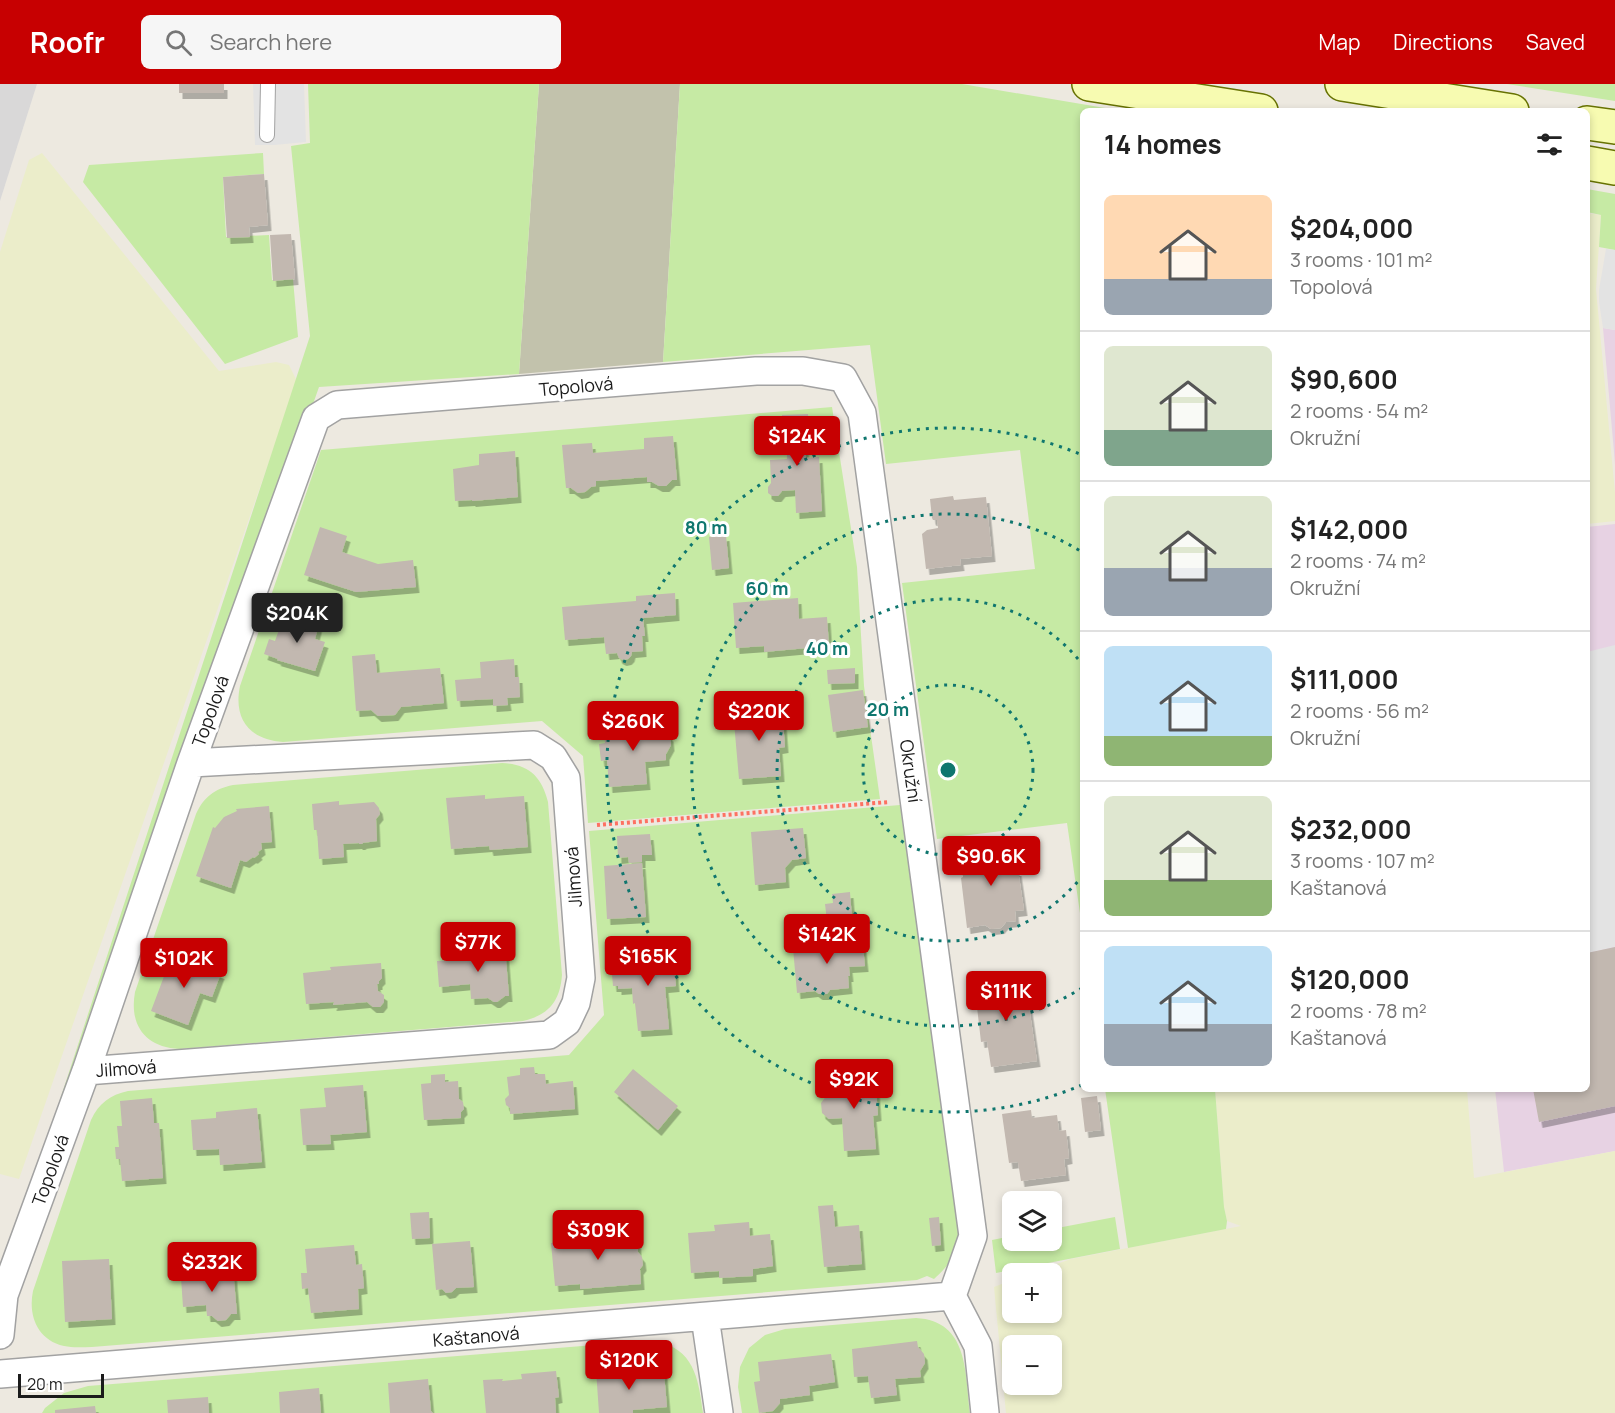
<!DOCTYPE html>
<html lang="en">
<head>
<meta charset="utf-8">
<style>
  body { margin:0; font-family:Manrope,sans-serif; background:#f6f6f6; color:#222; height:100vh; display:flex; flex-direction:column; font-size:22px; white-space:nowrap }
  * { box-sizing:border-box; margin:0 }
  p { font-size:20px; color:#767676 }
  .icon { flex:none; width:33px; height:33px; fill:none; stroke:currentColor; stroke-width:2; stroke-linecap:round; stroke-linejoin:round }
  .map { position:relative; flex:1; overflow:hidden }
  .side { position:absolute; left:1080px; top:24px; width:510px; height:984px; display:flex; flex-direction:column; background:#fff; border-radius:9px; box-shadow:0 3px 9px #0003 }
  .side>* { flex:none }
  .fabs { position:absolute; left:1002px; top:1107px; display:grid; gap:12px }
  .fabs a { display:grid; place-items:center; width:60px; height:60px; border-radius:9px; background:#fff; box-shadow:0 3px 9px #0003; font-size:30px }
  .scale { position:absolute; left:18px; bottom:15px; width:86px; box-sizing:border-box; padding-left:6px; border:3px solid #1b1b1b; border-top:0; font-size:16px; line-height:21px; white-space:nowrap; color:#1b1b1b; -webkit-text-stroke:4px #fff; paint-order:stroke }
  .price { position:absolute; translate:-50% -51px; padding:0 14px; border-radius:6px; background:#c70001; color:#fff; font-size:20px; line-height:39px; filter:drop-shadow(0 2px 3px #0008) }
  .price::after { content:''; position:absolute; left:50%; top:36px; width:18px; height:14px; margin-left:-9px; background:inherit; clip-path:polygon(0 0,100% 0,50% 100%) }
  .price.current { background:#222; color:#fff }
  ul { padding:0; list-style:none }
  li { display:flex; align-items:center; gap:18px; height:150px; padding:0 24px }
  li+li { border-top:2px solid #e0e0e0 }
  li span { display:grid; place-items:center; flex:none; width:168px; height:120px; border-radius:9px; color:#555 }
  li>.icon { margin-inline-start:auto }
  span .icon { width:72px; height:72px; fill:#fffc; stroke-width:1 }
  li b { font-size:26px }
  h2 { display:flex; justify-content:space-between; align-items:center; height:72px; padding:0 24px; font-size:26px }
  header { display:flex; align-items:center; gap:36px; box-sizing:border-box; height:84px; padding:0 30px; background:#c70001; color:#fff }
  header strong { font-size:28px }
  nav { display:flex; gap:33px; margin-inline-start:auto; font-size:21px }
  .search { width:420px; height:54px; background:#f6f6f6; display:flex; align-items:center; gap:15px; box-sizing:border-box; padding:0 21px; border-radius:9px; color:#767676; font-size:22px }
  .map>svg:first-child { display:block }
  .residential { fill:#d9d8d8 }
  .industrial { fill:#e7d2e3 }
  .construction { fill:#c2c2ac }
  .farmland { fill:#ebedca; fill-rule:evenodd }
  .grass { fill:#c6eaa4 }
  .parking { fill:#e3e3e3 }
  .building { fill:#c2b8b0; filter:url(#shadow) }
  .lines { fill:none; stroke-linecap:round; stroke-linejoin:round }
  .service-casing { stroke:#a2a2a2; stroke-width:16 }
  .minor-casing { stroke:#a2a2a2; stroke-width:30 }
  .secondary-casing { stroke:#677202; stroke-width:36 }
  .path { stroke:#fd7162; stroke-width:4; stroke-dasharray:3 3; stroke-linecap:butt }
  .service { stroke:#fff; stroke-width:14 }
  .minor { stroke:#fff; stroke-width:27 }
  .secondary { stroke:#f7fbb1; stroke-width:33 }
  .ring { fill:none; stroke:#0f766e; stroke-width:3; stroke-dasharray:3 6 }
  .labels { text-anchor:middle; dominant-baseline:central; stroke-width:6; stroke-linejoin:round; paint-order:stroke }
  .street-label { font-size:18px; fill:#1b1b1b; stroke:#fff }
  .centre { fill:#0f766e; stroke:#fff; stroke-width:3 }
  .ring-label { font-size:18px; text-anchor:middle; font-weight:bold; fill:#0f766e; stroke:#fff; stroke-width:6; stroke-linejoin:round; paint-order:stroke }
</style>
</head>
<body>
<header>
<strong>Roofr</strong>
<div class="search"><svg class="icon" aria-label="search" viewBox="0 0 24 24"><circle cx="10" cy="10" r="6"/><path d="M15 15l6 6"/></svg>Search here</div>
<nav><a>Map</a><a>Directions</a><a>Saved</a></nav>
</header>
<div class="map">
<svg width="1615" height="1329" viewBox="0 0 1615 1329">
  <defs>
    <filter id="shadow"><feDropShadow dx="3.5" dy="6" stdDeviation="0" flood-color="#0004"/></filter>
  </defs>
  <rect width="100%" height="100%" fill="#ede9e0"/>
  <path class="residential" d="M0 0H37L0 117Z"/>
  <path class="industrial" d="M1603 244 1615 246V381L1614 368Z
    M1615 440V1067L1504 1088 1495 1005H1587V443Z"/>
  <path class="construction" d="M539 0H680L663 278 519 290Z"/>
  <path class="farmland" d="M42 69 219 287 276 278 289 281 297 297 19 1095 0 1090V168L29 76Z
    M1587 129 1601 131 1596 205 1615 409V437L1587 440Z
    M1215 1005H1467L1474 1094 1615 1067V1329H1006L994 1203 1012 1196V1228H1052V1190L1031 1189 1071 1175 1241 1142 1227 1137 1224 1123ZM1012 1262H1052V1300H1012Z"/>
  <path class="grass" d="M308 0H539L519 290 319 303 21 1149 17 1147 310 252 291 62 310 59Z
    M680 0H962L1123 27H1083V850L1067 739 937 755 902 499 1035 485 1020 366 886 380 870 261 663 278Z
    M1507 0H1615V17Z
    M263 69 264 90 223 93 226 153 269 151 272 196 293 195 298 253 225 280 83 98 89 81Z
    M1587 105 1615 110V166L1599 163 1601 131 1587 128Z
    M832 323 857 483 864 602 880 715 588 739 583 672 542 637 283 658C250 656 233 635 240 602L321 366Z
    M502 679C529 680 542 693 548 718L562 891C560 917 549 931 523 937L179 965C145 963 129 941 135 908L196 730C204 713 214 705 233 701Z
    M900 721 959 1145C955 1170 954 1177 934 1195L927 1192 917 1196 92 1263C83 1263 73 1264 64 1262 37 1256 28 1231 33 1207L91 1036C99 1019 110 1011 128 1007L569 971 604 931 589 747Z
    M1105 1005H1215L1224 1123 1227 1137 1226 1145 1128 1164Z
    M1115 1133 1120 1165 996 1189 992 1156 1012 1152V1156H1052V1145Z
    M916 1234C969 1237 965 1289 970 1329H742L738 1303 740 1283 749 1264 765 1251 785 1245Z
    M644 1257C650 1257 658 1257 663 1259 696 1269 699 1300 703 1329H42L45 1324 64 1309 88 1302Z"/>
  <path class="parking" d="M253 0H304L306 58 274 61H255Z
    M1606 165 1615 166V246L1603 244 1599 218V206Z
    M1615 561V863L1587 869V568Z"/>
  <path class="building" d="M179 0H224V9H179Z
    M264 90 268 141 249 143 250 153 227 154 223 93Z
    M291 150 295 195 273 197 270 151Z
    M808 330 810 361H805L806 374 819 373 822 427 796 429 795 406 782 407 778 412H772L768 409V403L771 399 770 376 787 375V363H784L782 331Z
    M673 352 677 396H672L666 402H659L652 398H647V393L596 397V402L591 403 585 408 578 409 571 404H566L562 361 592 359 593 369 644 365V354Z
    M515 367 518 413 472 417V416L455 417 453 385 479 381V370Z
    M953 412 954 416 986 413 992 472 960 475 961 481 926 485 922 450 927 446 938 444 937 436H933L932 434 930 415Z
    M320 443 347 452 342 468 378 480 413 476 416 503 356 508 304 491Z
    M726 451 729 484 712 486 709 453Z
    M675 509 676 531 643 534 645 552H642L643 567 632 568 631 572 628 575 623 576 619 574 617 569 606 570 604 553 565 556 562 523 636 517V512Z
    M798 514 799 535 827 533 829 562 764 568V562L736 564 733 519Z
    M291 531 319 540 315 555 325 558 315 587 277 576 278 575 264 570 269 555 275 557 280 543 286 545Z
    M375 570 377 589 440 584 444 619 401 623 395 631 378 632 371 626 356 627 352 572Z
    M514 575 515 593H519L520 613 507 614 508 621 493 622V615L457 617 455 596 481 594 480 578Z
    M855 584V599L828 600 827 586Z
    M863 606 868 643 833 648 828 611Z
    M782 624 785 663 779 664 781 692 739 695 733 627Z
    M663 638 664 644 670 652 671 661 666 670V676L645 678 647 700 609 703 607 676 601 677 599 660 605 659 603 644Z
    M485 711V715L524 712 528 763 490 766 489 762 451 765 446 714Z
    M339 717V721L374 718 379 724 380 730 376 735 377 757 362 759 363 760H359V759L343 760 344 773 319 775 317 746H314L312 720Z
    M269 722 272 758 261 759 262 765 258 768 259 770 254 774 253 773 246 778 240 776 231 804 196 792 213 743 215 744 224 733 237 727 236 725Z
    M803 744 806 774 792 776 785 784 786 798 755 801 751 748Z
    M650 750 652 771H642V778L629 779 628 773 618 774 617 752Z
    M1012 760 1016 786H1018L1024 826 1015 827 1016 837 1006 838 1001 844 991 845 985 841 967 844 961 794 963 793 960 767Z
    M642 779 646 833 607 835 604 782Z
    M850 808 852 835 827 837 825 820 833 819 832 810Z
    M862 853 865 882 849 883 850 892H848L849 904 830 906 827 910H819L815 907 797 909 793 864 827 862 826 856Z
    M505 863 509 912H505L497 918H494L488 914 471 915 470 900 439 903 437 877 468 875 467 865Z
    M1615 863V1022L1539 1038 1533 1005H1587V869Z
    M662 866 663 879 674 878 676 902 665 903 669 945 638 947 635 919 633 920 632 904 618 905V902H613L612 890 617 889 616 885 630 884 629 868Z
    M172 871 221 889 212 913 200 909 188 941 151 927Z
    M381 879 382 894 379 897V900H377L378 907 384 911V918L380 923H373L367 918 333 921 334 918 306 920 303 889 331 886 330 883Z
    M1020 890 1024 917 1028 916 1037 977 991 983 987 957 981 958 977 923H983L979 896Z
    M534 983 535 990H545L546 1000 573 997 575 1025 510 1030V1024L506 1021 505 1015 509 1011 507 993 520 991V984Z
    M633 985 678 1022 658 1046 614 1008Z
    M445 990V998L458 997 459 1015 463 1018 464 1025 461 1028V1034L424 1036 421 1000 431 999V991Z
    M875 990 878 1031 873 1032 876 1065 844 1067 842 1034 829 1035 822 1029 821 1019 827 1011H832L831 994Z
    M363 1001 367 1048 330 1051 331 1060 303 1061 300 1025 326 1023 324 1004Z
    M1097 1012 1101 1046 1085 1048 1081 1014Z
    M152 1014 154 1039H159L163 1094 122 1097 120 1075H116L115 1063H119L117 1042H122L120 1017Z
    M257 1024 262 1078 220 1081 219 1065 193 1066 191 1036 216 1034V1028Z
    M1031 1026 1032 1034 1057 1031 1059 1047 1066 1046 1069 1074 1064 1075 1066 1091 1021 1097 1018 1078 1009 1079 1002 1030Z
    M833 1121 835 1143 859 1141 862 1180 824 1183 818 1122Z
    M429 1128 430 1154 412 1155 410 1129Z
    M939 1133 941 1161 932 1162 929 1134Z
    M749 1138 750 1152 770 1150 773 1182 753 1185V1192L719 1194V1187L691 1189 688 1149 715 1147 714 1141Z
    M637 1148 638 1168 642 1173 643 1181 640 1185 641 1200 580 1205V1200L555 1202 551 1159 576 1157V1153Z
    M470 1157 474 1203 456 1204 452 1208 446 1209 442 1205 436 1206 432 1160Z
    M354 1161 356 1181 362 1180 364 1204 358 1205 359 1225 311 1229 308 1204 302 1205 301 1189H307L305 1165Z
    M109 1175 112 1235 65 1238 62 1177Z
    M216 1181 221 1186 233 1185 237 1230H231L226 1236 218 1237 212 1232H207L206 1221 183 1223 181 1194 204 1192 203 1187H207L211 1182Z
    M917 1257 918 1263 924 1270 925 1279 920 1287 921 1293 895 1295 897 1311 871 1314 868 1292 854 1293 852 1265Z
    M831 1270 835 1298 809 1302 810 1311 780 1315V1319L773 1327 759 1329 754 1298 760 1297 758 1278Z
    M630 1283V1292L664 1289 667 1323 633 1326V1329H599L596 1286Z
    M556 1287 559 1313 555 1314 556 1329H486L483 1296 503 1295 502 1297 522 1295 521 1290Z
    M428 1295 431 1327 433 1329H390L388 1299Z
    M319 1304 321 1329H280L279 1308Z
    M208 1313 209 1329H168L167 1316Z
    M95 1322 96 1329H55V1326Z"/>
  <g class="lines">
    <defs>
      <path id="service" d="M267 51 268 0"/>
      <path id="minor" d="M86 987 549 951 567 938 576 919 581 894 566 694 553 673 534 661 191 679
        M705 1233 719 1329
        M0 1251 4 1211 86 987 191 679 316 334 337 321 756 287H803L843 294 862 329 973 1152 952 1212 978 1262 985 1329
        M0 1290 952 1212"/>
      <path id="secondary" d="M1089 0 1261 27
        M1342 0 1512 27
        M1587 39 1615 43
        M1587 79 1615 84"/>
    </defs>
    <use href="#service" class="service-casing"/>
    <use href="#minor" class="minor-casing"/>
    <use href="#secondary" class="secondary-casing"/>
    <path class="path" d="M597 741 889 718"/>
    <use href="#service" class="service"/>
    <use href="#minor" class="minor"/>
    <use href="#secondary" class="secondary"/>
  </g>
  <g class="ring">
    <circle cx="948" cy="686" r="85"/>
    <path d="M1083 791A171 171 0 1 1 1083 581"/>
    <path d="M1082 904A256 256 0 1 1 1082 468"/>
    <path d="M1082 1001A342 342 0 1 1 1082 371"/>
  </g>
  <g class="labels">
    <g class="street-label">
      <text transform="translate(576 302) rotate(-5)">Topolová</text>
      <text transform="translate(210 627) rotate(-70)">Topolová</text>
      <text transform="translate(911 687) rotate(82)">Okružní</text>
      <text transform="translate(573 793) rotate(-94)">Jilmová</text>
      <text transform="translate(126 984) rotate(-4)">Jilmová</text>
      <text transform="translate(50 1086) rotate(-70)">Topolová</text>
      <text transform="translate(476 1252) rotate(-5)">Kaštanová</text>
    </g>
  </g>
  <circle cx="948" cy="686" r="9" class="centre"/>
  <g class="ring-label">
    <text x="706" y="450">80 m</text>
    <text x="767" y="511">60 m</text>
    <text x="827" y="571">40 m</text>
    <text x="888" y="632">20 m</text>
  </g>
</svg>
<div class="fabs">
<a><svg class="icon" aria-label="layers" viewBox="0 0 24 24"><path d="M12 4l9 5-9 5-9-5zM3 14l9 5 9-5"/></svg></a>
<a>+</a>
<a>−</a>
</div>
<div class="scale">20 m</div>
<b class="price" style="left:797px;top:383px">$124K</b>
<b class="price current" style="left:297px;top:560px">$204K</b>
<b class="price" style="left:759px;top:658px">$220K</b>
<b class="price" style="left:633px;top:668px">$260K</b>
<b class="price" style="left:991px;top:803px">$90.6K</b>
<b class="price" style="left:827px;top:881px">$142K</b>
<b class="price" style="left:478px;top:889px">$77K</b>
<b class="price" style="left:648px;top:903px">$165K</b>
<b class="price" style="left:184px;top:905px">$102K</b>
<b class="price" style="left:1006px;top:938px">$111K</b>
<b class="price" style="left:854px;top:1026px">$92K</b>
<b class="price" style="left:598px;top:1177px">$309K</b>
<b class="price" style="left:212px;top:1209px">$232K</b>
<b class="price" style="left:629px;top:1307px">$120K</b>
<section class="side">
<h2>14 homes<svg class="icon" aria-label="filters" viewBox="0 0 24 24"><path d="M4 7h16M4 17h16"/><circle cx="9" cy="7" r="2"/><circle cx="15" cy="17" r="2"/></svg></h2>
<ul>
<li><span style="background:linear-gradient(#ffd9b3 70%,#9aa5b1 0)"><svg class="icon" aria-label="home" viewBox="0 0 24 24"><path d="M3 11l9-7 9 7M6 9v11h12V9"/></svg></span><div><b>$204,000</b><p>3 rooms · 101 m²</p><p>Topolová</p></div></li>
<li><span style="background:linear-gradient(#dfe7d0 70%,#7fa58c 0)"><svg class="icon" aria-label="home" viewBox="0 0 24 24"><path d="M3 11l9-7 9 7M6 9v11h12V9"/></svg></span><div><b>$90,600</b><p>2 rooms · 54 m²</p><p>Okružní</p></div></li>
<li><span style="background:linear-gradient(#dfe7d0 60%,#9aa5b1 0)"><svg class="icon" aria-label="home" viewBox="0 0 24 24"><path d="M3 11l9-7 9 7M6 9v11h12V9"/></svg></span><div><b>$142,000</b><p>2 rooms · 74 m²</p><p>Okružní</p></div></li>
<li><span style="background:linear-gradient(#bfe0f5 75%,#8fb573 0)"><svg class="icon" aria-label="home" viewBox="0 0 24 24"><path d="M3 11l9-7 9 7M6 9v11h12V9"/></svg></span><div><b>$111,000</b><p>2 rooms · 56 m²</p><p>Okružní</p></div></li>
<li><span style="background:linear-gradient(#dfe7d0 70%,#8fb573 0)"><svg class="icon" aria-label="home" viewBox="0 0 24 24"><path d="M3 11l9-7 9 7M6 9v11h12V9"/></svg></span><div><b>$232,000</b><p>3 rooms · 107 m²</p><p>Kaštanová</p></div></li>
<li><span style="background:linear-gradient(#bfe0f5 65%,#9aa5b1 0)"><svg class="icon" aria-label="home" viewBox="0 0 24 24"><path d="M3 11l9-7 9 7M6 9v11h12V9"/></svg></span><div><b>$120,000</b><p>2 rooms · 78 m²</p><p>Kaštanová</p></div></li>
</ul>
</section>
</div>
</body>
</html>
